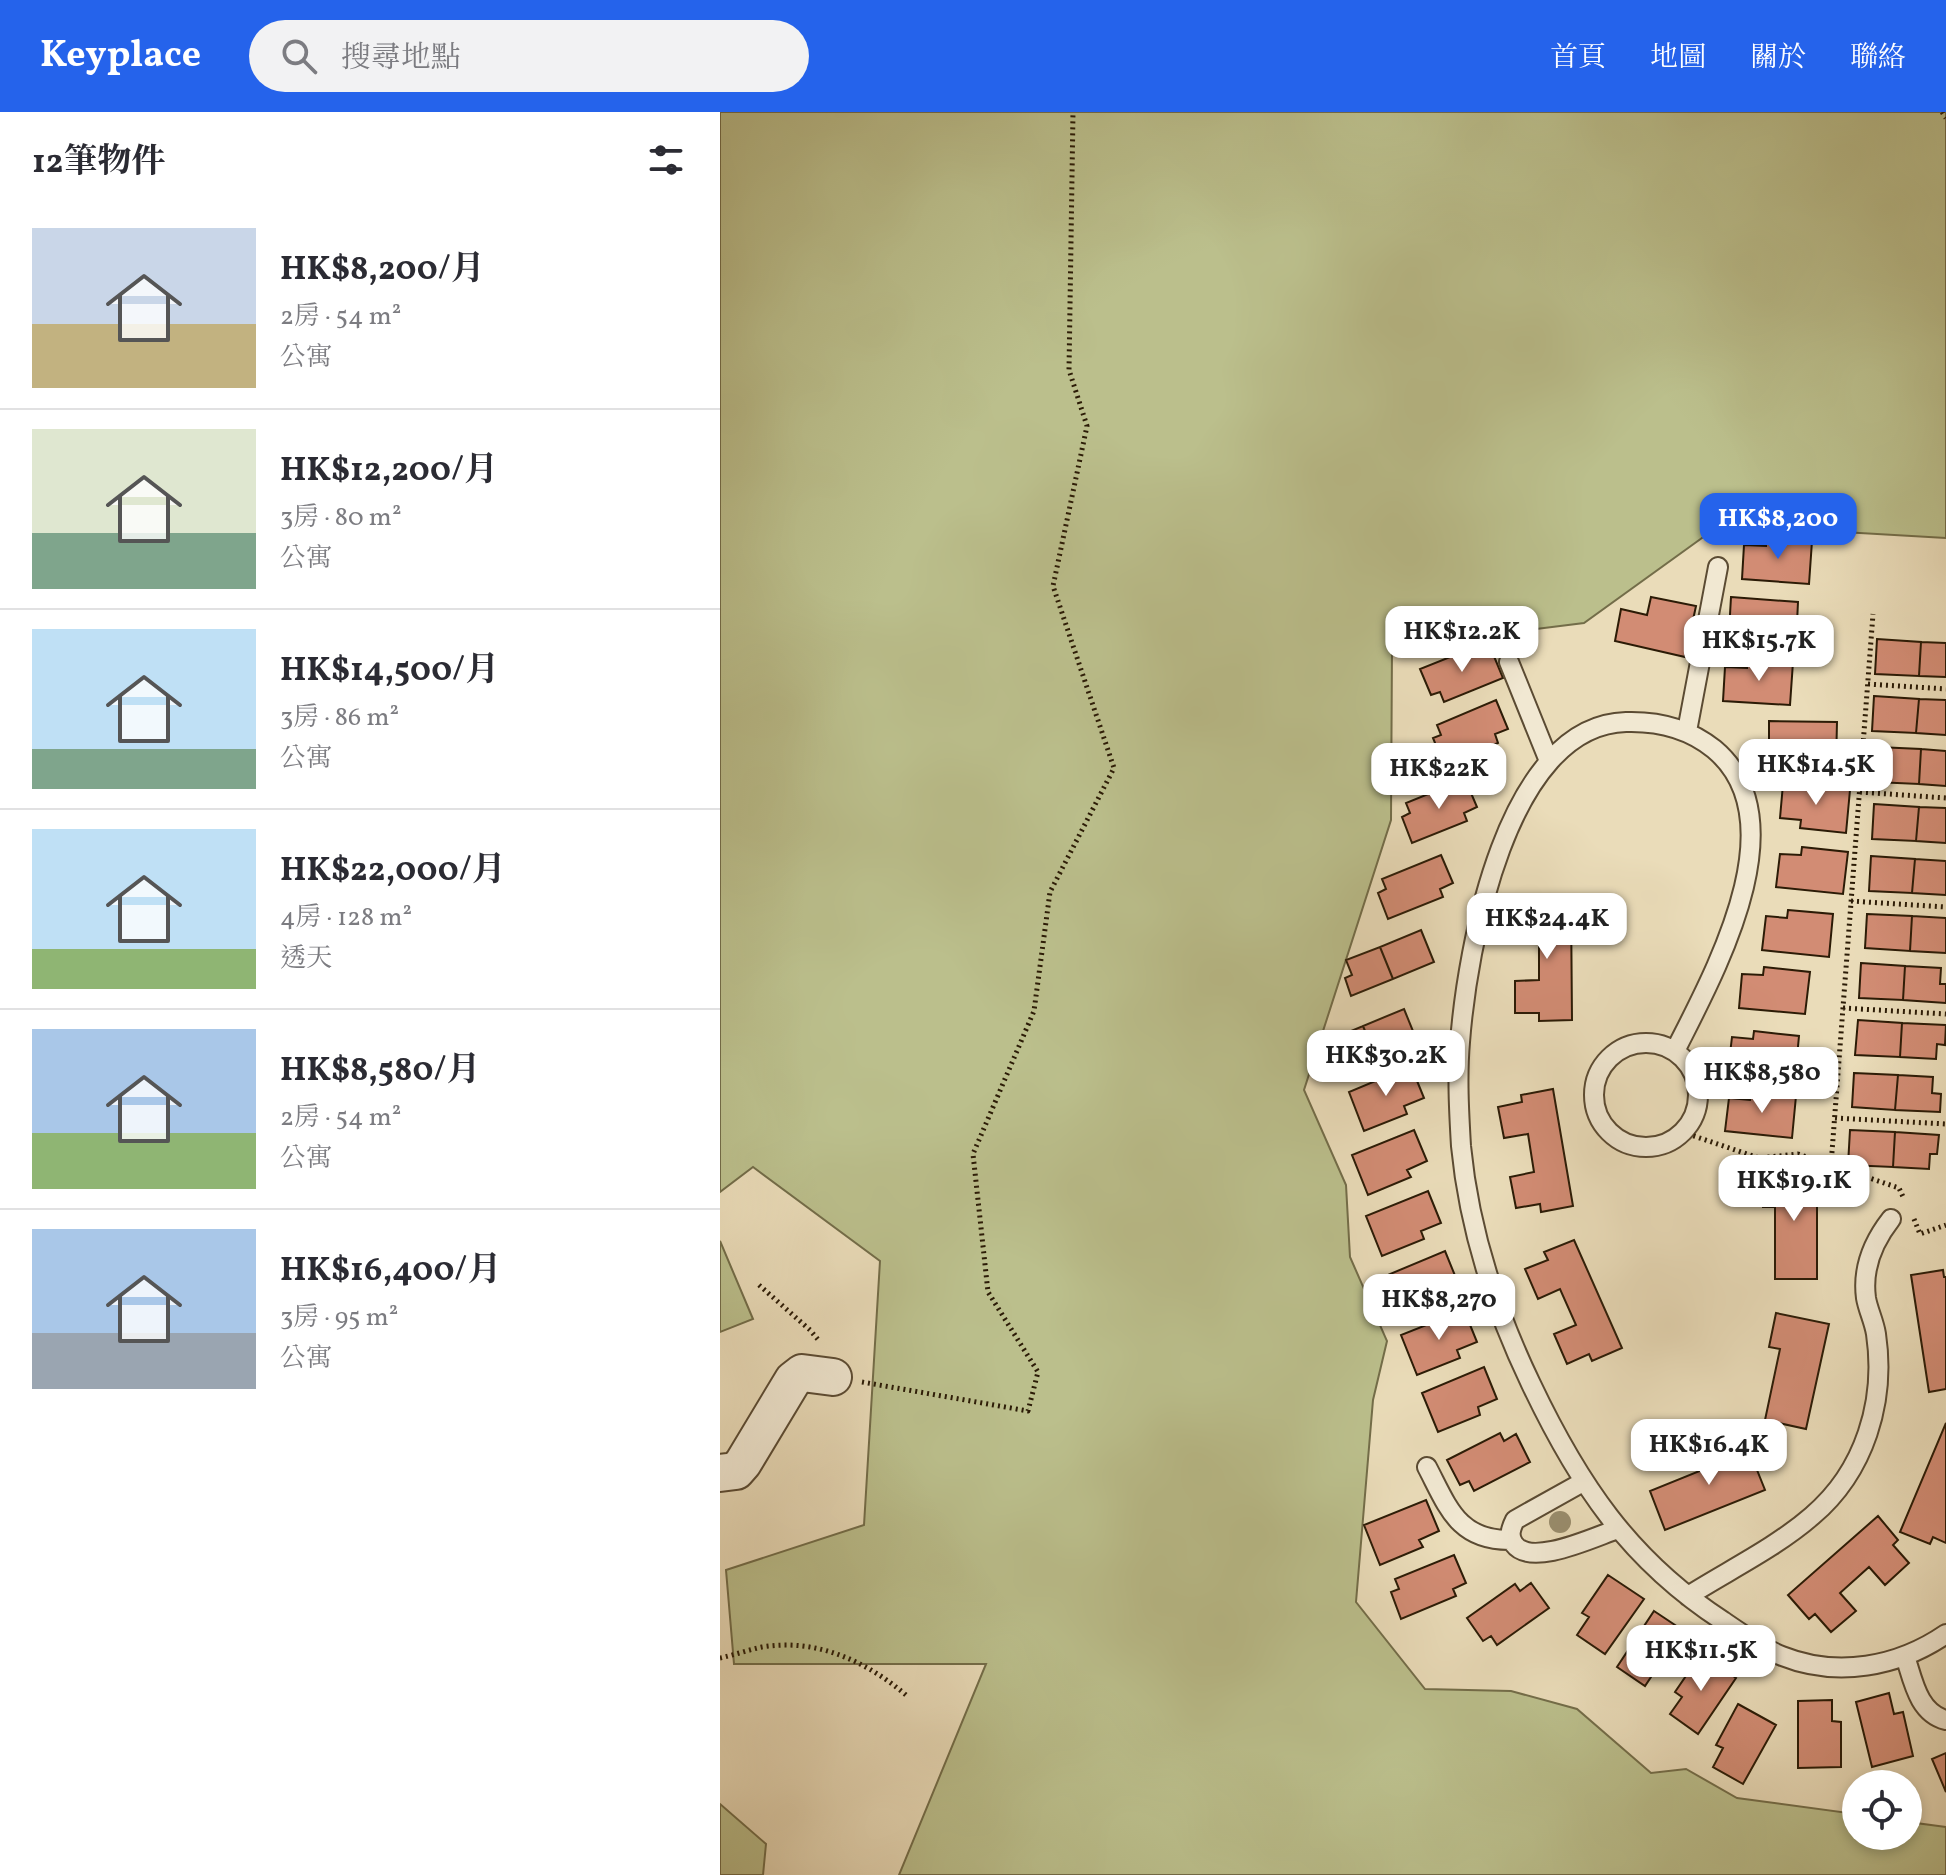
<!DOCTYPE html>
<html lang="zh-TW">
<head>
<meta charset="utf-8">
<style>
  body { margin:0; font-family:Vollkorn,"Noto Serif TC",serif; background:#f2f2f3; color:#2b2b33; height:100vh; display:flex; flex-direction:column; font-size:30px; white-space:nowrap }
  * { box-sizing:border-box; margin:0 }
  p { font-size:26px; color:#7c7c81 }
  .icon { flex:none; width:44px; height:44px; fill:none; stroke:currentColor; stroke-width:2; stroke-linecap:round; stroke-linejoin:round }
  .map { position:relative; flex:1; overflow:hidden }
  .side { display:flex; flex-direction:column; background:#fff; width:720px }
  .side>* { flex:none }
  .controls { position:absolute; left:1122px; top:1658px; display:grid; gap:16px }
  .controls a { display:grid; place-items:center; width:80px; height:80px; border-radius:50%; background:#fff; box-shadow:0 4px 12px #0003; font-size:40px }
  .price { position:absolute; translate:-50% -68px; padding:0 18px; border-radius:16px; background:#fff; color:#222; font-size:26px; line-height:52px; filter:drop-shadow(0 2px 4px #0008) }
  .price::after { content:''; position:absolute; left:50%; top:48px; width:24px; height:18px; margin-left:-12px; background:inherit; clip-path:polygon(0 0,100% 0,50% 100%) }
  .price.current { background:#2563eb; color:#fff }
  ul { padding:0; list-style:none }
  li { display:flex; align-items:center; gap:24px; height:200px; padding:0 32px }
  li+li { border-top:2px solid #e1e1e2 }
  li span { display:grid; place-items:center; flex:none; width:224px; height:160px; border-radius:0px; color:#555 }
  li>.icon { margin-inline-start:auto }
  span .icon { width:96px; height:96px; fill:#fffc; stroke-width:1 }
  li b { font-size:34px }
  h2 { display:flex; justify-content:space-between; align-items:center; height:96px; padding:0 32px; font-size:34px }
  header { display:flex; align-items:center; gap:48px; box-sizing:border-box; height:112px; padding:0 40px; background:#2563eb; color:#fff }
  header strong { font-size:38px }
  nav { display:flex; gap:44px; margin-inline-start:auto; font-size:28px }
  .search { width:560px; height:72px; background:#f2f2f3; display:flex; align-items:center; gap:20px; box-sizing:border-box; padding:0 28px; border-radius:44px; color:#7c7c81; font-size:30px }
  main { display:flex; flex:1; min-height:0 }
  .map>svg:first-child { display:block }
  .green { fill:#bbbf8c; stroke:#736d49; stroke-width:2 }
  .building { fill:#d28c74; stroke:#2b1b06; stroke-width:2 }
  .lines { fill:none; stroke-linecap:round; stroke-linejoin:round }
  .lane-casing { stroke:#5b4b33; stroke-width:22 }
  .street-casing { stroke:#5b4b33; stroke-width:40 }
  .path { stroke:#2b1b06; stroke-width:5; stroke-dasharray:2 4; stroke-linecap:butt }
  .lane { stroke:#f1e8d2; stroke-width:18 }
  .street { stroke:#f1e8d2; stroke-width:36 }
  .tree { fill:#998d6d }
</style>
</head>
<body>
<header>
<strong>Keyplace</strong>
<div class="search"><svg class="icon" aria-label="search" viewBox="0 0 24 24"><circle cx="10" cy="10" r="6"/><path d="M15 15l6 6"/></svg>搜尋地點</div>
<nav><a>首頁</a><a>地圖</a><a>關於</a><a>聯絡</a></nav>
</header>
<main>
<section class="side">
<h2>12筆物件<svg class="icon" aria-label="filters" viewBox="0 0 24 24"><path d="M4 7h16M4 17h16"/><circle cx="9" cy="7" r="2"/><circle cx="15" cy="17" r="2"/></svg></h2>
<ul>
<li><span style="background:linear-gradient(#c9d6e8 60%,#c2b280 0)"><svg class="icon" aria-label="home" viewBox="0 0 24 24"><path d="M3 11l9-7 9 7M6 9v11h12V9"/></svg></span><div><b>HK$8,200/月</b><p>2房 · 54 m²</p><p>公寓</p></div></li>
<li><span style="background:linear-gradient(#dfe7d0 65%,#7fa58c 0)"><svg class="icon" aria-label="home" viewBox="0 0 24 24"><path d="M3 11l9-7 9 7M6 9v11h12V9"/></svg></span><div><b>HK$12,200/月</b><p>3房 · 80 m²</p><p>公寓</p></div></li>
<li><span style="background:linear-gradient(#bfe0f5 75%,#7fa58c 0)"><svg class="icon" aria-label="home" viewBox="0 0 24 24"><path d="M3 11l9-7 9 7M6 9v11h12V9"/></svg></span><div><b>HK$14,500/月</b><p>3房 · 86 m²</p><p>公寓</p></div></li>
<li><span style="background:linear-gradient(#bfe0f5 75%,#8fb573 0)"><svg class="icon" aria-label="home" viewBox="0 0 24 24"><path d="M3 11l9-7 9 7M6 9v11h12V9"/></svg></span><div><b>HK$22,000/月</b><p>4房 · 128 m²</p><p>透天</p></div></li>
<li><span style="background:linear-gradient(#a9c7e8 65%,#8fb573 0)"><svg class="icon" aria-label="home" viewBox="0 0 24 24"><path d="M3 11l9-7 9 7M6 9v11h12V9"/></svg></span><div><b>HK$8,580/月</b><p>2房 · 54 m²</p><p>公寓</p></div></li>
<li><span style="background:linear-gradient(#a9c7e8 65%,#9aa5b1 0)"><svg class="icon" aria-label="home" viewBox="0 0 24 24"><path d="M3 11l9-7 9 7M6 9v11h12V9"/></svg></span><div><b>HK$16,400/月</b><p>3房 · 95 m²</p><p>公寓</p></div></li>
</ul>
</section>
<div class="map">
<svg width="1226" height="1763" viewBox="0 0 1226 1763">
  <rect width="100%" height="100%" fill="#eadcb9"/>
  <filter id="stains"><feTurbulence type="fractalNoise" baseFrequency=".0025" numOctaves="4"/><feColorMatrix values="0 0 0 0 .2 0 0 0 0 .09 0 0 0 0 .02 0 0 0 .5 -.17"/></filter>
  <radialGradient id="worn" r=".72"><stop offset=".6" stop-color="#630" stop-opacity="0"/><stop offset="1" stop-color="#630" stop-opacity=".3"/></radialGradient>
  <path class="green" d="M0 0H1226V426L1000 413 864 511 672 535 671 708 584 978 626 1073 630 1145 667 1229 653 1288 636 1490 705 1577 791 1579 857 1597 931 1661 966 1657 1017 1686 1136 1702V1724H1188V1710L1226 1715V1763H179L266 1552H14L6 1458 144 1413 160 1149 33 1055 0 1080Z
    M0 1129 33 1207 0 1220Z
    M0 1692 46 1732 43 1763H0Z"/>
  <path class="building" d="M1046 426 1092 429 1089 472 1022 467 1024 433 1046 434Z
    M931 485 976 494 965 545 895 529 901 497 927 503Z
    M1011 485 1078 490 1076 532 1030 530V521L1009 520Z
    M1157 527 1201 530 1199 564 1155 562Z
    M1201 530 1226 531V565L1199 564Z
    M755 535 758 542 771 537 783 566 724 590 720 580 711 583 700 557Z
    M1027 548 1073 550 1070 593 1003 589 1005 555 1027 556Z
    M1154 584 1199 587 1196 621 1152 619Z
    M1199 587 1226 588V623L1196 621Z
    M776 588 788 617 775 622 778 631 724 653 713 626 721 623 717 613Z
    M1049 609 1117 610 1116 653 1070 652V644H1049Z
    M1157 635 1201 637 1199 672 1155 670Z
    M1201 637 1226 639V674L1199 672Z
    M745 667 757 695 744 701 747 709 692 731 682 705 690 701 686 691Z
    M1063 672 1130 678 1126 721 1080 716 1081 708 1060 706Z
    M1154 692 1199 695 1196 729 1152 727Z
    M1199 695 1226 696V731L1196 729Z
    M1082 735 1128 740 1123 782 1056 775 1060 742 1081 743Z
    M721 743 733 771 720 777 723 785 668 807 658 781 666 777 662 767Z
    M1151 744 1195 747 1192 781 1149 779Z
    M1195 747 1226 749V783L1192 781Z
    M851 789 852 908 819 909V901H795V869L819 868V830H795V798L819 797V790Z
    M1068 798 1113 802 1109 845 1042 838 1046 804 1067 806Z
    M1147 802 1192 804 1190 839 1145 836Z
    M1192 804 1226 806V841L1190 839Z
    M701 818 714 850 673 867 660 835Z
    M660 835 673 867 631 884 625 866 632 863 626 848Z
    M1141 851 1185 854 1183 888 1139 886Z
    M1185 854 1221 856 1220 872H1226V891L1183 888Z
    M1044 855 1090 860 1085 902 1019 896 1022 862 1043 863Z
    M684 897 697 929 656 946 643 914Z
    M1138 908 1182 911 1180 945 1135 943Z
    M1182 911 1226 913 1225 933 1217 932 1216 947 1180 945Z
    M643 914 656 946 623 960 616 945 609 948 602 931Z
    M1034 919 1079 924 1075 966 1008 959 1012 925 1033 927Z
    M691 954 704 986 684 994 687 1002 644 1019 629 980Z
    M1134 961 1178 963 1175 998 1132 995Z
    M1178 963 1213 965 1212 981 1221 982 1220 1000 1175 998Z
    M833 977 853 1094 821 1100 820 1092 796 1096 790 1065 814 1060 808 1022 784 1026 778 995 802 990 801 983Z
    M1031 979 1076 984 1072 1026 1005 1019 1009 986 1030 988Z
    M694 1018 707 1049 687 1058 691 1065 648 1083 632 1043Z
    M1130 1018 1175 1020 1173 1055 1128 1053Z
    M1175 1020 1219 1023 1217 1042H1210L1209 1057 1173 1055Z
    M1044 1060H1097V1167H1055V1095H1043Z
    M708 1079 721 1111 701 1119 704 1127 662 1144 646 1104Z
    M854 1128 902 1236 872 1249 869 1242 847 1252 834 1222 856 1213 840 1177 818 1187 805 1157 828 1148 824 1140Z
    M725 1139 738 1171 718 1179 722 1187 679 1204 663 1165Z
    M1223 1158 1224 1165H1226V1277L1209 1280 1191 1163Z
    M744 1198 757 1230 737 1238 740 1246 697 1263 681 1223Z
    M1056 1201 1109 1212 1086 1317 1045 1308 1060 1237 1049 1235Z
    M764 1255 777 1287 758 1295 760 1303 718 1320 702 1281Z
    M1226 1311V1431L1213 1425 1210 1432 1180 1420Z
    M780 1321 784 1329 796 1322 810 1350 754 1379 749 1369 740 1373 727 1348Z
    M1025 1328 1045 1378 945 1418 930 1379 997 1352 993 1341Z
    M706 1388 719 1419 699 1428 703 1435 660 1453 644 1413Z
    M1158 1404 1178 1428 1173 1433 1189 1451 1165 1473 1149 1455 1120 1481 1136 1499 1111 1520 1095 1502 1089 1507 1068 1483Z
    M734 1443 746 1471 733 1477 736 1484 681 1507 671 1480 679 1477 675 1467Z
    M888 1463 924 1487 885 1542 857 1523 869 1505 862 1501Z
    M811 1471 829 1496 777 1533 771 1524 763 1529 747 1506 795 1472 800 1479Z
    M934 1499 970 1523 944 1561 937 1556 925 1574 897 1555Z
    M981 1542 1016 1566 978 1622 950 1602 962 1585 955 1580Z
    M1169 1581 1174 1602 1183 1600 1193 1644 1152 1655 1136 1590Z
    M1112 1588V1609L1121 1610V1655L1078 1656V1589Z
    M1018 1592 1056 1613 1023 1672 993 1655 1003 1636 996 1633Z
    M1226 1641V1680L1212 1647Z"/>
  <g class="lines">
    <defs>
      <path id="lane" d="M789 550 829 649
        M967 619 998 455
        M874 983a52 52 0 1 1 104 0a52 52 0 1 1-104 0Z
        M955 939C993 863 1080 709 994 637 968 616 939 609 906 610 786 613 747 838 740 930 737 964 739 1000 741 1034 749 1117 775 1197 811 1272 858 1371 909 1448 1003 1509 1022 1522 1042 1536 1062 1544 1117 1566 1178 1555 1226 1522
        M707 1355C728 1395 738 1429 791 1428
        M863 1370 795 1408C791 1416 788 1424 794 1432 811 1456 876 1424 898 1417
        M968 1484C1009 1458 1055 1436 1092 1404 1145 1359 1166 1289 1156 1222 1154 1209 1148 1198 1146 1186 1142 1156 1153 1130 1171 1107
        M1185 1544C1193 1568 1198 1601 1226 1608"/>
      <path id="street" d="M0 1361 16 1359 23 1351 73 1268 82 1261 113 1265"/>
    </defs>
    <use href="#lane" class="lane-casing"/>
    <use href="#street" class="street-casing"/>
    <path class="path" d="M1222 0 1226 6
      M1148 572 1226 577
      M1140 680 1226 686
      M1131 789 1226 795
      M1123 896 1226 902
      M1115 1006 1226 1012
      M962 1020 1039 1046 1078 1042 1179 1076 1184 1087
      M1111 1053 1153 502
      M1194 1107 1200 1122 1226 1113
      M39 1173 90 1218 100 1230
      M142 1270 308 1299 318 1260 268 1180 253 1042 314 899 330 780 394 656 333 474 367 314 349 258 353 0
      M0 1546C14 1543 28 1538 42 1535 96 1526 146 1549 186 1583"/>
    <use href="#lane" class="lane"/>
    <use href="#street" class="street"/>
  </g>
  <circle class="tree" cx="840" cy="1410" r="11"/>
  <rect width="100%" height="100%" filter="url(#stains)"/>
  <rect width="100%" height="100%" fill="url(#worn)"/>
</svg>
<div class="controls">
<a><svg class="icon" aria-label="locate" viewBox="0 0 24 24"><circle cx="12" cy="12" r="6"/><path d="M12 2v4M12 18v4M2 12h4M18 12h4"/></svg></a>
</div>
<b class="price current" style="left:1058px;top:449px">HK$8,200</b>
<b class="price" style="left:742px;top:562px">HK$12.2K</b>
<b class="price" style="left:1039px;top:571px">HK$15.7K</b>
<b class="price" style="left:1096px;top:695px">HK$14.5K</b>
<b class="price" style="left:719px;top:699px">HK$22K</b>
<b class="price" style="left:827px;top:849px">HK$24.4K</b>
<b class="price" style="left:666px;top:986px">HK$30.2K</b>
<b class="price" style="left:1042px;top:1003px">HK$8,580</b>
<b class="price" style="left:1074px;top:1111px">HK$19.1K</b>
<b class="price" style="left:719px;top:1230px">HK$8,270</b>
<b class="price" style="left:989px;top:1375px">HK$16.4K</b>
<b class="price" style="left:981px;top:1581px">HK$11.5K</b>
</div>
</main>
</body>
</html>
